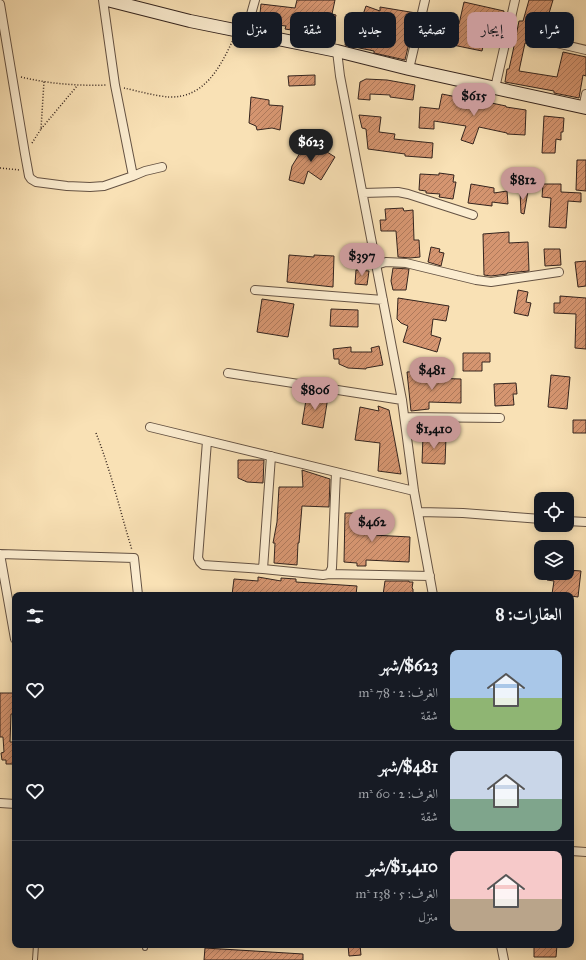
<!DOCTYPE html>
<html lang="ar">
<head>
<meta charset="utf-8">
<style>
  body { margin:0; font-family:"IM FELL Great Primer",Amiri,serif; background:#242831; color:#f1f3f6; direction:rtl; height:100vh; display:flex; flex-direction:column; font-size:15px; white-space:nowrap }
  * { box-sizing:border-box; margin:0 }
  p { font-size:13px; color:#9ea1a6 }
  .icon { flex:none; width:22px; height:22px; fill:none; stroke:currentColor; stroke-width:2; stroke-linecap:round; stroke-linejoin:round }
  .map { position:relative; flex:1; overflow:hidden; direction:ltr }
  .drawer { position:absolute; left:12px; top:592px; width:562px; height:356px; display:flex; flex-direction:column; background:#171b24; border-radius:8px; box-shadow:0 2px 10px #0003; direction:rtl }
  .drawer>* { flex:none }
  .top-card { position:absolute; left:12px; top:12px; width:562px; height:36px; direction:rtl; display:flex; gap:8px }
  .tools { position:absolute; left:534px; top:492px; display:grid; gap:8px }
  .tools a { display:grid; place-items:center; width:40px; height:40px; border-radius:8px; background:#171b24; box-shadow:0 2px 10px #0003; font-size:20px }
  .price { position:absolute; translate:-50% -34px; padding:0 9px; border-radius:14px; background:#c59692; color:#111; font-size:13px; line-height:26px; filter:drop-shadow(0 1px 2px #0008) }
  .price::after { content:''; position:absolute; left:50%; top:24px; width:12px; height:9px; margin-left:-6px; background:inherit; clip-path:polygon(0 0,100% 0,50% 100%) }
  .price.selected { background:#222; color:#fff }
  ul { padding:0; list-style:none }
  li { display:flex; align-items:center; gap:12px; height:100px; padding:0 12px }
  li+li { border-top:1px solid #363941 }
  li span { display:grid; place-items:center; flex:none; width:112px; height:80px; border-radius:8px; color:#555 }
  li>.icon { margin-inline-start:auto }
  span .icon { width:48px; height:48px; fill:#fffc; stroke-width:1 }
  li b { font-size:17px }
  h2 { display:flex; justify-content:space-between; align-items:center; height:48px; padding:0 12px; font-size:17px }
  .pill { padding:0 14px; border-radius:8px; background:#171b24; box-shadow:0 2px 10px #0003; font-size:14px; line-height:36px }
  .pill.selected { background:#c59692; color:#111 }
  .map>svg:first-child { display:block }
  .building { fill:url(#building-hatch); stroke:#34241e }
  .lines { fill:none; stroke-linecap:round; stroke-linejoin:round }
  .service-casing { stroke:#655344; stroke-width:6 }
  .minor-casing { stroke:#655344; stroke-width:10 }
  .secondary-casing { stroke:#34241e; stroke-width:14 }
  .path { stroke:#34241e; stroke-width:1.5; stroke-dasharray:1 2; stroke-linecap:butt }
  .service { stroke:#fbeccf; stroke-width:4 }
  .minor { stroke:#fbeccf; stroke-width:8 }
  .secondary { stroke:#fbeccf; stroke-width:12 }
</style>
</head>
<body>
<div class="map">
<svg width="586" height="960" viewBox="0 0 586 960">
  <defs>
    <pattern id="building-hatch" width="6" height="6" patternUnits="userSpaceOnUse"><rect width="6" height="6" fill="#d59570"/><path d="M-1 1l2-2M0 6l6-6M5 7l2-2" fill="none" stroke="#ae795b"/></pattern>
  </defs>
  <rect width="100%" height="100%" fill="#f9e1b5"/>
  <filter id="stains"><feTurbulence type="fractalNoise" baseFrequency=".005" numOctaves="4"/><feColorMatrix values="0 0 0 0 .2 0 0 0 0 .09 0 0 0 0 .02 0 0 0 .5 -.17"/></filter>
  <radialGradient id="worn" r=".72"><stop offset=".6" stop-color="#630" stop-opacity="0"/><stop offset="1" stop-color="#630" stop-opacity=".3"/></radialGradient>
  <path class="building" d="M297 0H335L332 14 336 15 331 38 313 34 312 37 298 34V31L285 29 286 26 259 23 261 4 295 8Z
    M529 0H553L547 20 545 19 540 46 525 43 519 71 557 77 563 52 586 57V76L583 75 579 98 554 93V91L505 82 507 69H509L513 51 519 21H523Z
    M464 2 504 11 500 31 487 28 482 51 448 44 452 23 459 24Z
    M366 6 380 11V7L416 13 405 60 374 53V51L345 45 350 21 360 23Z
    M315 75V85L289 86 288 76Z
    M366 79 387 80 415 85 413 100 390 97V95L370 94V100L358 99 360 82Z
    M442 94 472 100V99L506 106V107L526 110 525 135 507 134V133L479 127 473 144 461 140 466 126 434 121V129L419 128 420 107 439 109Z
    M251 97 269 100V105L283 106 280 130 272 128 257 130 256 126 249 123Z
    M359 115 381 117 379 132 395 134 394 139 433 143 432 158 405 156V154L368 149 366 129 362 128Z
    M544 116 564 118 563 132H561V140L556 139 555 153H542Z
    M308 140 335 157 321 180 308 171 304 184 289 180 292 166Z
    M577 160H586V191L576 190Z
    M439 173 454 175 453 182H456L453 199 439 197 440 194 426 193V191L419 190 420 174 439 175Z
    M471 184 494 188V193L507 191 508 204 492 202V206L468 203Z
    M543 184H561V192L581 193V202L568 201 566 228 549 227 551 198 542 197Z
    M520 191H528L524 214 521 213Z
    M403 208 404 211 413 210 414 240H419L420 257 410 258 398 257 396 231H381L380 220H386L385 209Z
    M509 232V243L528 242 529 271 507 273V274L491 276 484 275 483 234Z
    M431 247 440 249 439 252 444 253 441 266 428 262Z
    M544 249H560L561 265 545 266Z
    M289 255 314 257V255L334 256 333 287 287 282Z
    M586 261V286L578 287 575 262Z
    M393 268 409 269 406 290H393L391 281Z
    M356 270 369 271 367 285 355 284Z
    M518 290 528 292 526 302 531 303 528 316 514 313Z
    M560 296 586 298V349L575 348 576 314 554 313V303H560Z
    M398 298 449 306 446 321 433 319 431 335 441 338 437 352 403 342 408 326 401 323 397 319Z
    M262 299 294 304 288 337 257 332Z
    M331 309 358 310V327L330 326Z
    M379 346 383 365 366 368V369L348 368 339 364V359H334L333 349 351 347V352H372L371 348Z
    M463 353H490V362H482V371H463Z
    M426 371V378L461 379V403L429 402V409L411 411 407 372Z
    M551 375 570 377 567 409 548 407Z
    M516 383 517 394H513L514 405 495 406 494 384Z
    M307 394 328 397 323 428 302 424Z
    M378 406 389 410 401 474 378 471 380 443 355 440 360 407 379 411Z
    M573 420H586V433H573Z
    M423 436 446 437 445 464 422 463Z
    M238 460H264L263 483 247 482 238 478Z
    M302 470 330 479 329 507 302 506 299 543H298L297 565 274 563 275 543H273L277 522 279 487H303Z
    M345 513H361V518H373V535L410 537 409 562 366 560V566H357V563L344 562Z
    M567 570 581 571 578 597 571 596V595L552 594 554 581 547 580 548 573H567Z
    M258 577 281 581V578L296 579V582L357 586 356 595H232L234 579 258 581Z
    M385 581H409V582H413L412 588 413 589V595H383Z
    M0 693H15V714H11L10 742H15V764H6V760H2L1 753 4 752 3 737H0Z
    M348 945H360L361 955 349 956Z
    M534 945H557L556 957H534Z
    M205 948 303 954V960H204Z"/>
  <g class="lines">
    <defs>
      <path id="service" d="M145 948V945
        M35 960 36 945"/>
      <path id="minor" d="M103 0 115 85 133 176
        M0 4 25 154 29 176 31 179 36 182 67 186 90 187 104 186 133 176 145 171 162 167
        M246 32 255 0
        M548 41 586 50
        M337 51 340 76 402 400 414 491 433 595
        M409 69 425 0
        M495 88 515 0
        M583 108 586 94
        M363 193 398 192 408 194 473 215
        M376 265 386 262 406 263 476 280 491 282 559 272
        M255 290 383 300
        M228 373 402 400
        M405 417 500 418
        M150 427 414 491
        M207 441 198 558 200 562 203 565 263 569 323 575 329 574 332 568 336 472
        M419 512 463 513 541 519
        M567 521 586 522
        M0 554 134 558 138 595
        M0 554 15 639
        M263 569 271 456
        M329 574 430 576
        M0 803 15 804
        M571 851 586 852
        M501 945 504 960"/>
      <path id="secondary" d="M107 0 190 21 337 51 409 69 586 108"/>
    </defs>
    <use href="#service" class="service-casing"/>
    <use href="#minor" class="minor-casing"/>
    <use href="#secondary" class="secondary-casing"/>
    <path class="path" d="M21 77C50 84 78 86 107 85
      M124 88C137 91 156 96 169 97 205 98 220 67 233 40
      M41 129 77 86
      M32 143 41 129 44 81
      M0 168 20 170
      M96 433C111 471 120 511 132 550"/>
    <use href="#service" class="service"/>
    <use href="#minor" class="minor"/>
    <use href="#secondary" class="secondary"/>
  </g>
  <rect width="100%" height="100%" filter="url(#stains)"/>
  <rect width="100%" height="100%" fill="url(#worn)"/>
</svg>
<div class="tools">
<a><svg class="icon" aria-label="locate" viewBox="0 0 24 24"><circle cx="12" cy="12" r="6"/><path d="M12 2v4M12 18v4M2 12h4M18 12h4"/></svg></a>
<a><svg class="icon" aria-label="layers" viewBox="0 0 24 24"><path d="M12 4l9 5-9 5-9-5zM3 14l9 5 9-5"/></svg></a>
</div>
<b class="price" style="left:474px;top:117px">$615</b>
<b class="price selected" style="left:311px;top:163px">$623</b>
<b class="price" style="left:523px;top:201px">$812</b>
<b class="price" style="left:362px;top:277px">$397</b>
<b class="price" style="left:432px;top:391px">$481</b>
<b class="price" style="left:315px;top:411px">$806</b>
<b class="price" style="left:434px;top:450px">$1,410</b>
<b class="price" style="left:372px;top:543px">$462</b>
<div class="top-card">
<a class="pill">شراء</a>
<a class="pill selected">إيجار</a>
<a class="pill">تصفية</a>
<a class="pill">جديد</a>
<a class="pill">شقة</a>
<a class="pill">منزل</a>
</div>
<section class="drawer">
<h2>العقارات: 8<svg class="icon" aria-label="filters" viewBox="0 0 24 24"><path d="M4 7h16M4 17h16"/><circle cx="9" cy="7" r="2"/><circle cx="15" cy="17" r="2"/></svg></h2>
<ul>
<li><span style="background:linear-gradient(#a9c7e8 60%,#8fb573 0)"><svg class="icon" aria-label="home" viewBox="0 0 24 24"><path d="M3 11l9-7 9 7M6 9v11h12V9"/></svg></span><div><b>$623/شهر</b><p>الغرف: 2 · 78 m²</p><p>شقة</p></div><svg class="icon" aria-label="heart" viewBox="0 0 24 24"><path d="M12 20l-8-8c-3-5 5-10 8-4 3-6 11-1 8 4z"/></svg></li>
<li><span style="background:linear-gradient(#c9d6e8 60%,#7fa58c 0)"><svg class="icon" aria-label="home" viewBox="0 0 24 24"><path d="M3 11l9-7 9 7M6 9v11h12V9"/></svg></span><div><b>$481/شهر</b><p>الغرف: 2 · 60 m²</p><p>شقة</p></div><svg class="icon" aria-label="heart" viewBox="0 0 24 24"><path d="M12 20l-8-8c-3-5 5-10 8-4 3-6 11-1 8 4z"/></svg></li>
<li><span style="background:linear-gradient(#f6c9c9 60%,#b9a48a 0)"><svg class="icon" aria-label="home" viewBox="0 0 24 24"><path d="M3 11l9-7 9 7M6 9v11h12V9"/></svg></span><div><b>$1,410/شهر</b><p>الغرف: 5 · 138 m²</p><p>منزل</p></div><svg class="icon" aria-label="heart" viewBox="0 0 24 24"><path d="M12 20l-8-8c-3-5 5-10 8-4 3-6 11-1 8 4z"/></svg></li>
</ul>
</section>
</div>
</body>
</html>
